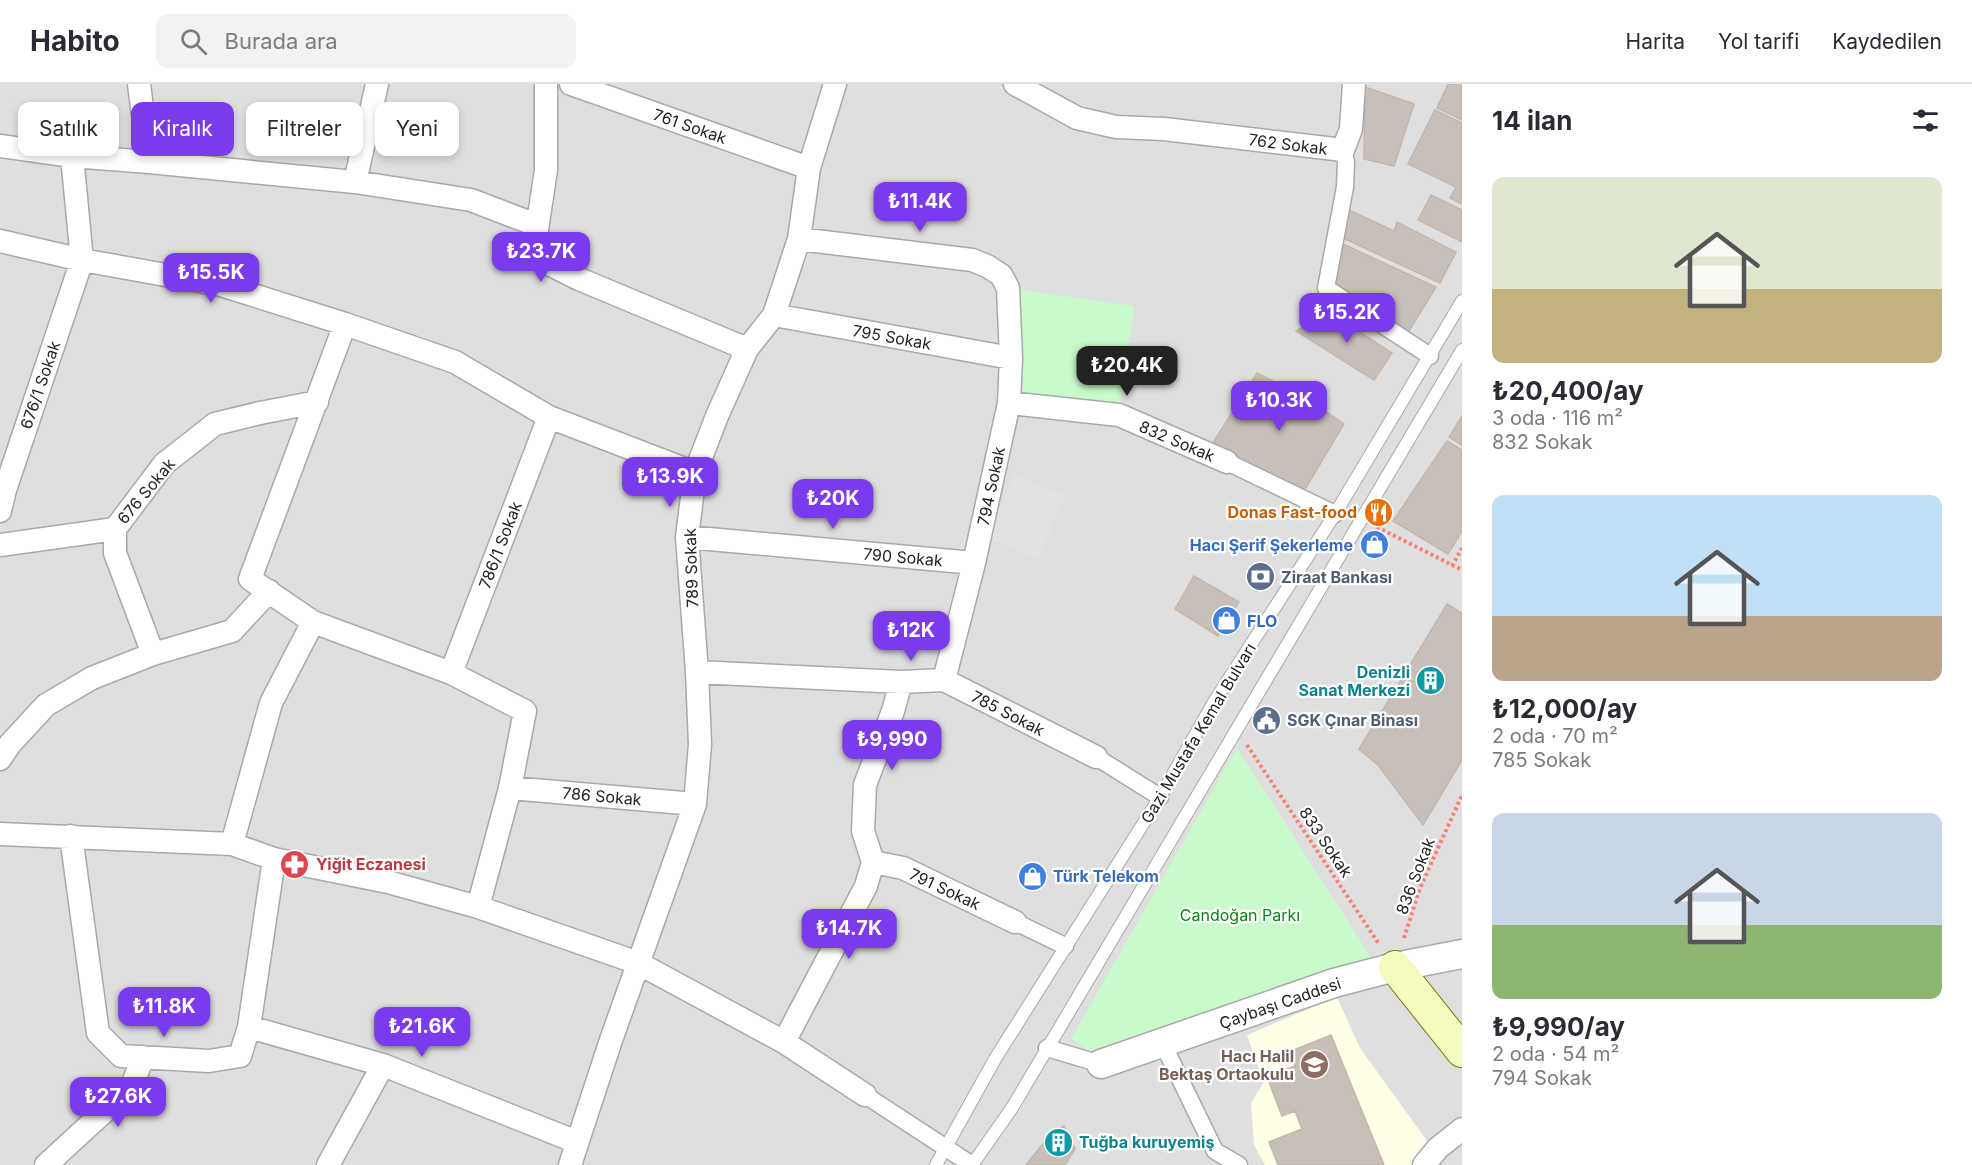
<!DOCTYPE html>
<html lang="tr">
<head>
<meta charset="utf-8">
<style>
  body { margin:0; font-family:Inter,sans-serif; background:#f2f2f3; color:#2b2b33; height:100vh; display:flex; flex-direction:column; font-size:22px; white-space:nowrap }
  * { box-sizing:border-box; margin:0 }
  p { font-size:20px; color:#7c7c81 }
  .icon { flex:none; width:33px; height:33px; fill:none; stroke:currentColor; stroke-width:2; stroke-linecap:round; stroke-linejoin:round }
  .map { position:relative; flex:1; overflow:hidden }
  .panel { display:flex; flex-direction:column; background:#fff; width:510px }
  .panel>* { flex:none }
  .guide { position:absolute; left:18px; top:18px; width:570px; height:54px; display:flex; gap:12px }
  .price { position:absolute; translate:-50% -51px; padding:0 14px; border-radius:12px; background:#7c3aed; color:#fff; font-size:20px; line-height:39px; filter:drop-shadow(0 2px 3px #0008) }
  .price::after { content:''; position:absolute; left:50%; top:36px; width:18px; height:14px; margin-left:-9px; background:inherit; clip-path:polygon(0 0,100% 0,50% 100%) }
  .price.active { background:#222; color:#fff }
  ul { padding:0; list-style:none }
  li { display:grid; align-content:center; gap:12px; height:318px; padding:0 30px }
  li span { display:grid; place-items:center; height:186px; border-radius:12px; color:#555 }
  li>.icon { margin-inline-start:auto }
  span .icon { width:108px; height:108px; fill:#fffc; stroke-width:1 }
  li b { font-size:26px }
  h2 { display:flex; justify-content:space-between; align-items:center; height:72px; padding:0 30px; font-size:26px }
  .tag { padding:0 21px; border-radius:12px; background:#fff; box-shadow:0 3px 9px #0003; font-size:21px; line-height:54px }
  .tag.active { background:#7c3aed; color:#fff }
  header { display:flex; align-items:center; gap:36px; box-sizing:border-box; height:84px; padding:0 30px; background:#fff; border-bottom:2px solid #e1e1e2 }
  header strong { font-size:28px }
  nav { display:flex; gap:33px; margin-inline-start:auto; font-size:21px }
  .search { width:420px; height:54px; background:#f2f2f3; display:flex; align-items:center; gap:15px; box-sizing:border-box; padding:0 21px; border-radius:12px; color:#7c7c81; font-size:22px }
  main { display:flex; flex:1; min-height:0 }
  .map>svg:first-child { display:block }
  .residential { fill:#e0dfdf }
  .education { fill:#ffffe5 }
  .park { fill:#c8facc }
  .parking { fill:#e2e2e2 }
  .building { fill:#c7bfb8; stroke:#c4b6ab; stroke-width:1.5 }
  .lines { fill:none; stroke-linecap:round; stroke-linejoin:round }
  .service-casing { stroke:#a9a9a9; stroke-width:14 }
  .pedestrian-casing { stroke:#a9a9a9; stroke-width:19 }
  .minor-casing { stroke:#a9a9a9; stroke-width:25 }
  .tertiary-casing { stroke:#a9a9a9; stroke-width:31 }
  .secondary-casing { stroke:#707d05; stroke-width:34 }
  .path { stroke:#fa8072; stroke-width:4; stroke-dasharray:3 3; stroke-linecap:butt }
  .service { stroke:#fff; stroke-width:12 }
  .pedestrian { stroke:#fff; stroke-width:16 }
  .minor { stroke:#fff; stroke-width:22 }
  .tertiary { stroke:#fff; stroke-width:28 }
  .secondary { stroke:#f7fabf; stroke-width:32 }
  .labels { text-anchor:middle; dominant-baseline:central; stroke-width:4.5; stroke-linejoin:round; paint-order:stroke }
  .street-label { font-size:16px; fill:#222; stroke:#fff }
  .food-label { font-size:16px; font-weight:bold; fill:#c56008; stroke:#fff; text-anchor:end }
  .shop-label { font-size:16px; font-weight:bold; fill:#366cbe; stroke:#fff; text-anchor:start }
  .service-label { font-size:16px; font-weight:bold; fill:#4e5e75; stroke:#fff; text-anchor:start }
  .culture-label { font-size:16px; font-weight:bold; fill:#0d838f; stroke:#fff; text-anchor:end }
  .health-label { font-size:16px; font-weight:bold; fill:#be3a42; stroke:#fff; text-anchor:start }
  .park-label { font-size:16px; fill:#0c8416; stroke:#fff }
  .education-label { font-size:16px; font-weight:bold; fill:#785e54; stroke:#fff; text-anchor:end }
</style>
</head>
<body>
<header>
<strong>Habito</strong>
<div class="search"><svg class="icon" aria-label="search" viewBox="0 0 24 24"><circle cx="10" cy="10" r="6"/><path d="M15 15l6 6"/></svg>Burada ara</div>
<nav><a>Harita</a><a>Yol tarifi</a><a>Kaydedilen</a></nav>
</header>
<main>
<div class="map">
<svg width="1462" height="1081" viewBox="0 0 1462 1081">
  <rect width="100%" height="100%" fill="#f2efe9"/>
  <path class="residential" d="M0 0H1462V1081H0Z"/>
  <path class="education" d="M1337 913 1360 964 1430 1061 1416 1081H1265L1254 1061 1251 1019 1264 998 1247 951Z"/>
  <path class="park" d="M1008 204 1134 222 1119 331 1009 319Z
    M1237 664 1372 875 1099 973 1071 955Z"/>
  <path class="parking" d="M1015 390 1065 412 1038 475 987 453Z"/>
  <path class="building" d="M1448 0H1462V36L1437 24Z
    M1365 3 1414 20 1394 82 1364 75Z
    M1435 26 1462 39V120L1450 114 1456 103 1408 80Z
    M1431 111 1462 126V158L1418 136Z
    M1349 126 1394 147 1397 138 1456 168 1440 199 1345 155 1343 138Z
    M1343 160 1436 203 1409 247 1334 198Z
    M1329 228 1392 269 1374 296 1296 247Z
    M1257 289 1303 312 1344 340 1304 407 1211 362Z
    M1462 332V361L1449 353Z
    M1447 357 1462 366V447L1448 470 1393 437Z
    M1194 492 1239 518 1218 552 1175 525Z
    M1447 520 1462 529V676L1423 741 1378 681 1359 665Z
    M1331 951 1384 1081H1278L1269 1058 1302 1045 1295 1027 1282 1032 1267 993 1295 982 1289 968Z
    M1064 1042 1075 1065 1065 1081H1026L1049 1052Z"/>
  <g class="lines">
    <defs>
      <path id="service" d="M936 1081 995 975 1160 713 1214 618 1335 430 1462 217
        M972 1081 1012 1024 1462 266"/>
      <path id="pedestrian" d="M1343 66 1346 78 1345 103 1326 204 1430 272
        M1227 378 1335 430
        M1096 673 1160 713
        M1015 838 1065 862
        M1162 958 1215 1067 1239 1081
        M1047 964 1101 980
        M865 1011 972 1081"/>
      <path id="minor" d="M546 0V86L533 172 579 195 747 265
        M571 0 809 84
        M1015 0 1077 34 1116 43 1164 45 1343 66 1351 45 1354 0
        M0 62 72 72
        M149 78 355 98 471 116 536 141
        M355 98 377 0
        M799 155 972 176 987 182 1001 191 1008 204 1011 274 1009 319 974 479 944 596
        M0 157 82 176 221 201 345 240 455 278 549 333 695 389
        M774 231 1011 274
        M345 240 250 495 313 538 451 589 525 627 510 704 478 823
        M1009 319 1119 331 1227 378
        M0 427 5 406 82 176 72 72 149 78 139 0
        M115 445V469L153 570
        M687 453 974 479
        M0 461 115 445 164 380 215 340 260 329 317 318
        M697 588 901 598 944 596 1096 673
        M451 589 549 333
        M0 675 10 660 46 621 92 594 153 570 232 547 269 507
        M510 704 695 720
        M0 750 232 760 274 775 388 798 478 823 638 879 784 958 865 1011
        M71 752 98 949 121 972 209 977 240 972 249 943 274 775
        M232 760 271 619 313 538
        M873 778 903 784 1015 838
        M249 943 383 981 577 1058
        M784 958 866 802 873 778 863 747 865 701 893 627 901 598
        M46 1081 132 1002 143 973
        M328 1081 383 981
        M570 1081 611 956 695 720 700 660 697 588 687 453 695 389 717 332 747 265 774 231 799 155 809 84 835 0
        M1424 1081 1438 1064 1462 1045"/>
      <path id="tertiary" d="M1101 980 1334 899 1395 883 1462 870"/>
      <path id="secondary" d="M1395 883 1462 967"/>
    </defs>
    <use href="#service" class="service-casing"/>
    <use href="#pedestrian" class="pedestrian-casing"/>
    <use href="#minor" class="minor-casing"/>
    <use href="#tertiary" class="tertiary-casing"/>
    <use href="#secondary" class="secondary-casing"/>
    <path class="path" d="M1377 443 1462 486
      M1452 482 1462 464
      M1247 661 1379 860
      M1404 854 1420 804 1462 711"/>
    <use href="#service" class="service"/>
    <use href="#pedestrian" class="pedestrian"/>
    <use href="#minor" class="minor"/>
    <use href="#tertiary" class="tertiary"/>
    <use href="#secondary" class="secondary"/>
  </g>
  <defs>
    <symbol id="restaurant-disc" viewBox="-11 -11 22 22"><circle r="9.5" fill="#e8710a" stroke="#fff"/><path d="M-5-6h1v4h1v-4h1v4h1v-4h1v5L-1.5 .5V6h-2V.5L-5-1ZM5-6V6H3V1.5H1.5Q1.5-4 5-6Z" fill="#fff"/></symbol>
    <symbol id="shop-disc" viewBox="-11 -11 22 22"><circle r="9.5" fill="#3f7fe0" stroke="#fff"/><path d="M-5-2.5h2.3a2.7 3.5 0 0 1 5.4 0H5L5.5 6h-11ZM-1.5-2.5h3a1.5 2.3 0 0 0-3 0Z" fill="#fff"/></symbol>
    <symbol id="bank-disc" viewBox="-11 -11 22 22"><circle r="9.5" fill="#5c6f8a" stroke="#fff"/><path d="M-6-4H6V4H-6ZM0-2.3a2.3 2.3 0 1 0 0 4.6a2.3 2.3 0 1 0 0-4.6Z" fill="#fff"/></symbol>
    <symbol id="building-disc" viewBox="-11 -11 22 22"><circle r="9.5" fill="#0f9aa8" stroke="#fff"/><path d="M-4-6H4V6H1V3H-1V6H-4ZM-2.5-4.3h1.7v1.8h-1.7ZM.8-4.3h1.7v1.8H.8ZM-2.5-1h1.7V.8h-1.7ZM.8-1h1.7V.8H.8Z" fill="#fff"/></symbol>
    <symbol id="civic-disc" viewBox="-11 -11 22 22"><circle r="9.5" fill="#5c6f8a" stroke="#fff"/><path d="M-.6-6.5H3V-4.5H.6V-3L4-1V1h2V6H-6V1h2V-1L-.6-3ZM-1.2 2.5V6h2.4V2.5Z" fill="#fff"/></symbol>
    <symbol id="pharmacy-disc" viewBox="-11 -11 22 22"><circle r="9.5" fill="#e0444e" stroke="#fff"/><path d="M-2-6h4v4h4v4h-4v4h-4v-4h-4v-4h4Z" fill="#fff"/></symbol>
    <symbol id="school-disc" viewBox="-11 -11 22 22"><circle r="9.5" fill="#8d6e63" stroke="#fff"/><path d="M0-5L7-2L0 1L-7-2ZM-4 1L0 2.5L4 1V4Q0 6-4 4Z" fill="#fff"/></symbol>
  </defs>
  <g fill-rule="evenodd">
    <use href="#restaurant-disc" x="1362" y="412" width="33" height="33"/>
    <use href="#shop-disc" x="1358" y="444" width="33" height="33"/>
    <use href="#bank-disc" x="1244" y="476" width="33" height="33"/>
    <use href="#shop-disc" x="1210" y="520" width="33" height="33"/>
    <use href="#building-disc" x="1414" y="580" width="33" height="33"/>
    <use href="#civic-disc" x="1250" y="620" width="33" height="33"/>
    <use href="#pharmacy-disc" x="278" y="764" width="33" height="33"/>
    <use href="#shop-disc" x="1016" y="776" width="33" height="33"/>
    <use href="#school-disc" x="1298" y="964" width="33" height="33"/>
    <use href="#building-disc" x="1042" y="1042" width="33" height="33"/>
  </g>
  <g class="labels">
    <g class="street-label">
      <text transform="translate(690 42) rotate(19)">761 Sokak</text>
      <text transform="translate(1288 60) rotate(7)">762 Sokak</text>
      <text transform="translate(892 253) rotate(10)">795 Sokak</text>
      <text transform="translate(40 301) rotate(-71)">676/1 Sokak</text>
      <text transform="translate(1177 357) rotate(23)">832 Sokak</text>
      <text transform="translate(991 402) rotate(-78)">794 Sokak</text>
      <text transform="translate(146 407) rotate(-50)">676 Sokak</text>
      <text transform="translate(500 461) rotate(-69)">786/1 Sokak</text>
      <text transform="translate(903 473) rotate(5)">790 Sokak</text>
      <text transform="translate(691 484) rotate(-92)">789 Sokak</text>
      <text transform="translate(1008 629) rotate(27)">785 Sokak</text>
      <text transform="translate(1198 649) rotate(-59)">Gazi Mustafa Kemal Bulvarı</text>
      <text transform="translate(602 712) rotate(5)">786 Sokak</text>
      <text transform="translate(1326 758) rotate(56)">833 Sokak</text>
      <text transform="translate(1415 792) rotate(-69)">836 Sokak</text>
      <text transform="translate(945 805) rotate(25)">791 Sokak</text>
      <text transform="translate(1280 919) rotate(-19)">Çaybaşı Caddesi</text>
    </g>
    <g class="food-label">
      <text x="1357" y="428">Donas Fast-food</text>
    </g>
    <g class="shop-label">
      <text x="1353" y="461" text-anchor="end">Hacı Şerif Şekerleme</text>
      <text x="1247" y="537">FLO</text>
      <text x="1053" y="792">Türk Telekom</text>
    </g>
    <g class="service-label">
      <text x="1281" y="493">Ziraat Bankası</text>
      <text x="1287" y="636">SGK Çınar Binası</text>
    </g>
    <g class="culture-label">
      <text x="1410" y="588">Denizli<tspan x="1410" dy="18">Sanat Merkezi</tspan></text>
      <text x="1079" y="1058" text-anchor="start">Tuğba kuruyemiş</text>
    </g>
    <g class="health-label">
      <text x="316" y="780">Yiğit Eczanesi</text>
    </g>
    <g class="park-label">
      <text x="1240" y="831">Candoğan Parkı</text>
    </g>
    <g class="education-label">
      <text x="1294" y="972">Hacı Halil<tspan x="1294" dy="18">Bektaş Ortaokulu</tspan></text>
    </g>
  </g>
</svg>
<b class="price" style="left:920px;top:149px">₺11.4K</b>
<b class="price" style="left:541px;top:199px">₺23.7K</b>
<b class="price" style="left:211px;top:220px">₺15.5K</b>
<b class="price" style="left:1347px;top:260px">₺15.2K</b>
<b class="price active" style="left:1127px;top:313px">₺20.4K</b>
<b class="price" style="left:1279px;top:348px">₺10.3K</b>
<b class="price" style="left:670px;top:424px">₺13.9K</b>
<b class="price" style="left:833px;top:446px">₺20K</b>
<b class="price" style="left:911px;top:578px">₺12K</b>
<b class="price" style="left:892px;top:687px">₺9,990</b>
<b class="price" style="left:849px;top:876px">₺14.7K</b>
<b class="price" style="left:164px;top:954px">₺11.8K</b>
<b class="price" style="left:422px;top:974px">₺21.6K</b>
<b class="price" style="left:118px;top:1044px">₺27.6K</b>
<div class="guide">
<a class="tag">Satılık</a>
<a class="tag active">Kiralık</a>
<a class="tag">Filtreler</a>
<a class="tag">Yeni</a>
</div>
</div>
<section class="panel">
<h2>14 ilan<svg class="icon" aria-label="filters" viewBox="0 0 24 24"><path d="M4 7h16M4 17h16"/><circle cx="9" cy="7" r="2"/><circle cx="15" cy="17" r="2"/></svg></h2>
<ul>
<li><span style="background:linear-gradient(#dfe7d0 60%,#c2b280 0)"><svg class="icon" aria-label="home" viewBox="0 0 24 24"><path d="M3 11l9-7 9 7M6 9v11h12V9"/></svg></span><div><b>₺20,400/ay</b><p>3 oda · 116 m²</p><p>832 Sokak</p></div></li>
<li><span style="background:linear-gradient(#bfe0f5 65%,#b9a48a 0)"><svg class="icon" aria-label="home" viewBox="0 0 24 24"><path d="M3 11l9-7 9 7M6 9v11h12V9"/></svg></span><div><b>₺12,000/ay</b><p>2 oda · 70 m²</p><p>785 Sokak</p></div></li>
<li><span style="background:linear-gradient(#c9d6e8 60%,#8fb573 0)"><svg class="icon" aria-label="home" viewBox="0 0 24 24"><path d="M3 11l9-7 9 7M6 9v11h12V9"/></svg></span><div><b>₺9,990/ay</b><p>2 oda · 54 m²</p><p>794 Sokak</p></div></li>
</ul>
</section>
</main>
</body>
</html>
